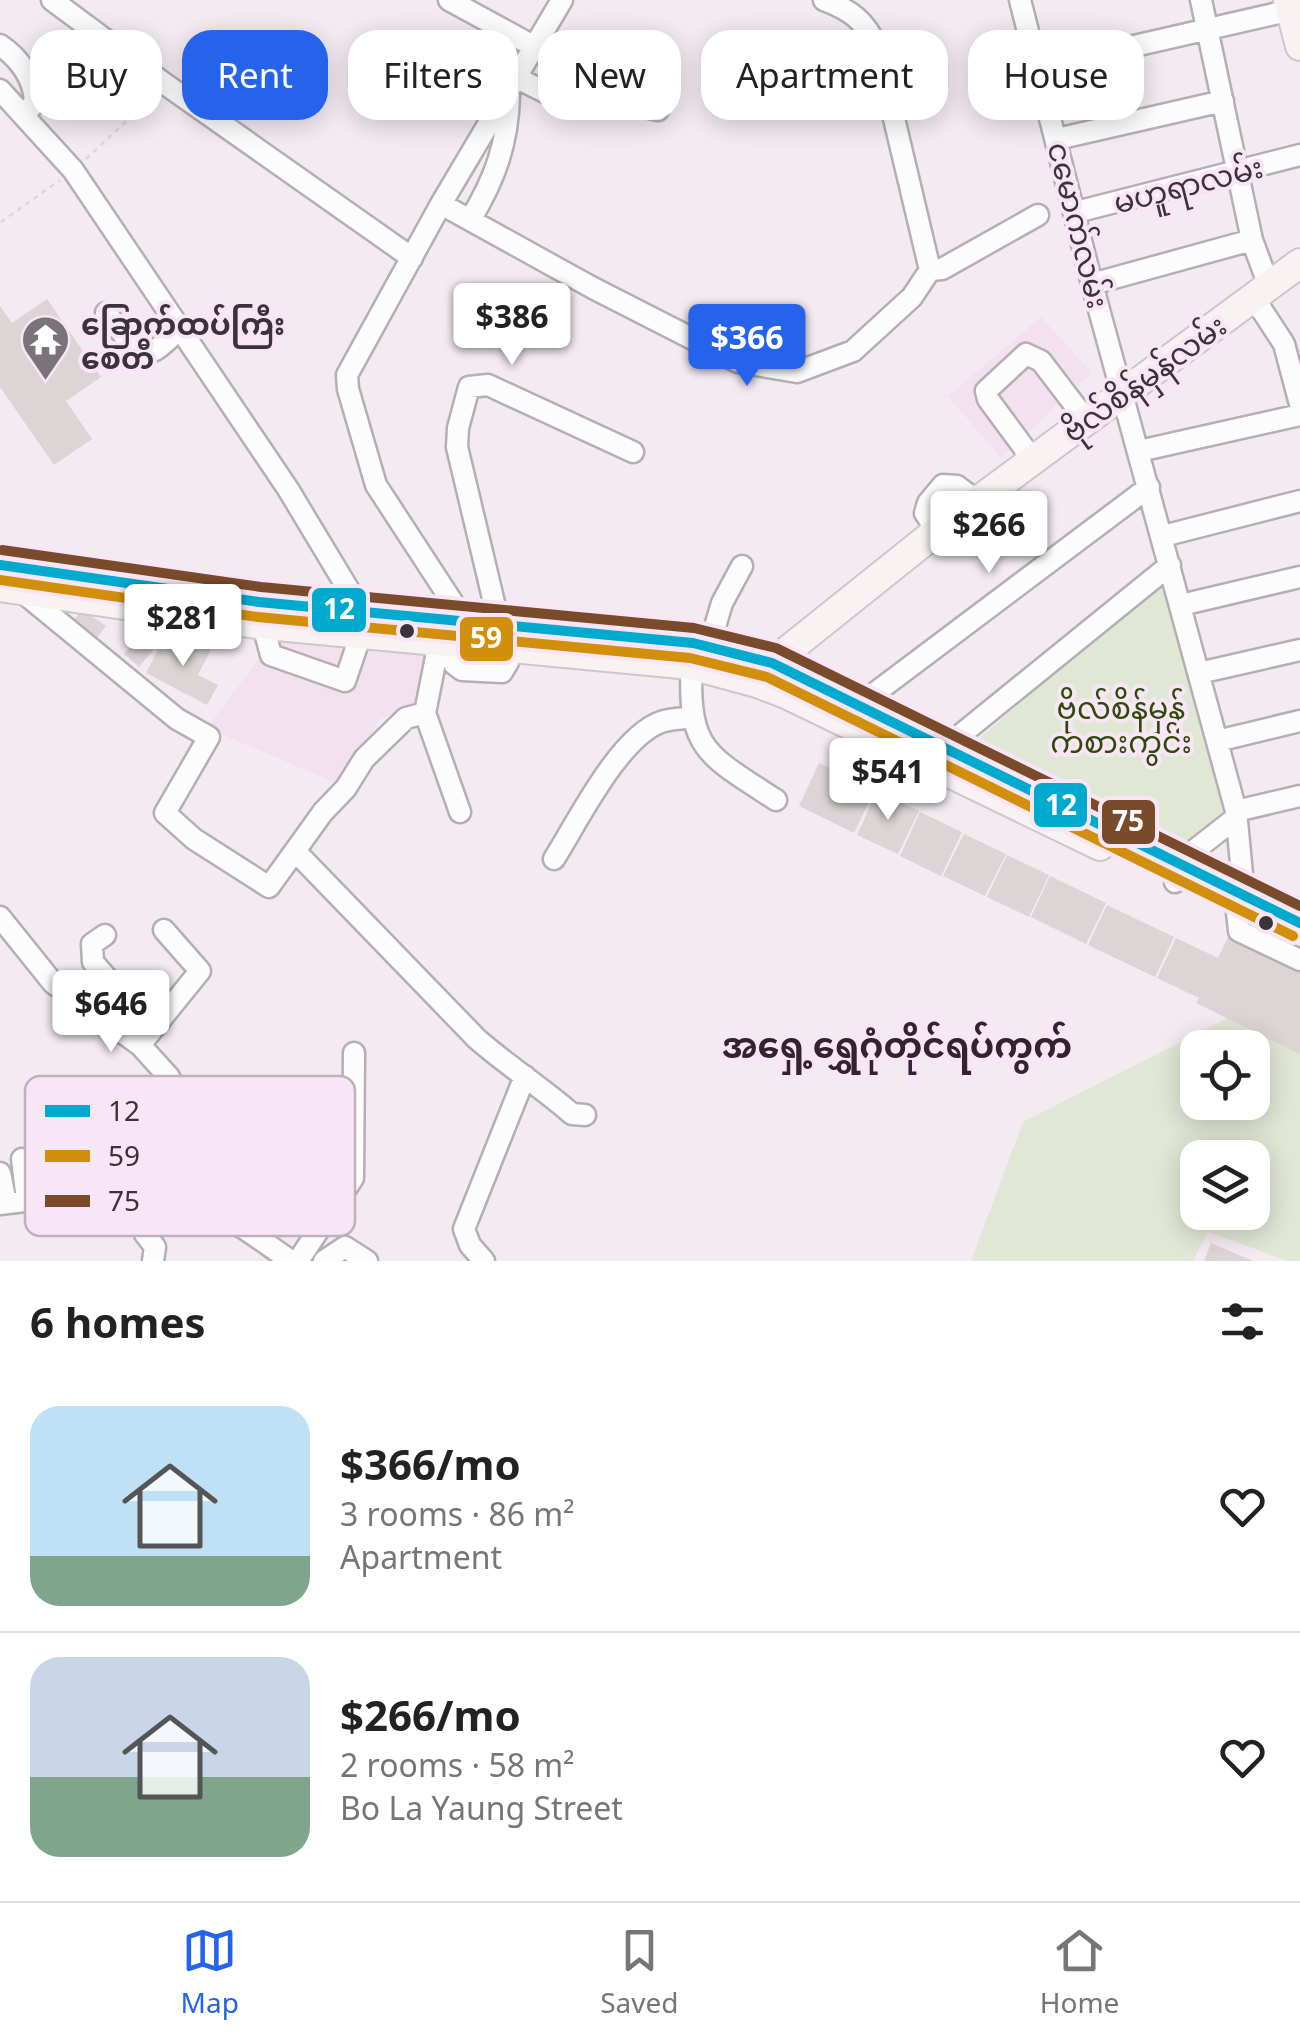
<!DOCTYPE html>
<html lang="en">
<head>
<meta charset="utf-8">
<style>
  body { margin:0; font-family:"Noto Sans","Noto Sans Myanmar",sans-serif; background:#f2f2f2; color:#222; height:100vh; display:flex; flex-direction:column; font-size:38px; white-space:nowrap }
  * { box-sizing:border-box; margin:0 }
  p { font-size:32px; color:#767676 }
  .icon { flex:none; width:55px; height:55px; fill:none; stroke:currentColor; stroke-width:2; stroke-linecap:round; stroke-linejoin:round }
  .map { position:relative; height:1261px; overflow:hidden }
  .drawer { display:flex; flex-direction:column; background:#fff; flex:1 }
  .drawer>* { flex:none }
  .guide { position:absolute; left:30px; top:30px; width:1240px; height:90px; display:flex; gap:20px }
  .buttons { position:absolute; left:1180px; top:1030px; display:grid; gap:20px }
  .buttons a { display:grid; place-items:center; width:90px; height:90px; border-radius:20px; background:#fff; box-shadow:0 5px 25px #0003; font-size:50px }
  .price { position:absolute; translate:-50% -85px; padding:0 22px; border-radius:10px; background:#fff; color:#222; font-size:32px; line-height:65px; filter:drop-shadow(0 2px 5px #0008) }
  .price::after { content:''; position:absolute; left:50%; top:60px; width:30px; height:22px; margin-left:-15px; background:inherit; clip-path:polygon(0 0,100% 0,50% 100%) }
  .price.current { background:#2563eb; color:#fff }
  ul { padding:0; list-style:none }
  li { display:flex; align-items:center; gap:30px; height:250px; padding:0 30px }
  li+li { border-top:2px solid #e0e0e0 }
  li span { display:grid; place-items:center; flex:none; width:280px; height:200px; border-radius:30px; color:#555 }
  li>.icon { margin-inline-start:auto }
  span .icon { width:120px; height:120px; fill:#fffc; stroke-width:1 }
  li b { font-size:42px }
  h2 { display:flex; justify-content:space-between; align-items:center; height:120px; padding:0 30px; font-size:42px }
  .chip { padding:0 35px; border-radius:30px; background:#fff; box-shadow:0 5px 25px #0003; font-size:35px; line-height:90px }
  .chip.current { background:#2563eb; color:#fff }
  .dock { display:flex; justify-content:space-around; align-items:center; height:140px; border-top:2px solid #e0e0e0; background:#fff; font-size:28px; color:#767676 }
  .dock a { display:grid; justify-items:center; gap:5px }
  .dock .current { color:#2563eb }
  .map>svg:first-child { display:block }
  .built { fill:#f3e1f0 }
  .green { fill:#e1e7d5; fill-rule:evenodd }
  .building { fill:#ddd4d5 }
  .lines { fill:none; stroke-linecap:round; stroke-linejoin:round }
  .minor-casing { stroke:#b6aeb4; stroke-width:25 }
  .major-casing { stroke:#ccc7cb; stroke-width:32 }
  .path { stroke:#dad8da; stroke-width:2.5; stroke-dasharray:5 5; stroke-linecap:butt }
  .minor { stroke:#fdfcfd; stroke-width:20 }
  .major { stroke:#f8f2f2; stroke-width:28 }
  .bus-1-casing { stroke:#f8e6f6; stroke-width:18 }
  .bus-2-casing { stroke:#f8e6f6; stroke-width:18 }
  .bus-3-casing { stroke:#f8e6f6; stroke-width:18 }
  .bus-1 { stroke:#00a9ce; stroke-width:10 }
  .bus-2 { stroke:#d18f0c; stroke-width:10 }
  .bus-3 { stroke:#7a4b2a; stroke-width:10 }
  .bus-dot { fill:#3a333a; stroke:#f8e6f6; stroke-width:4 }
  .labels { text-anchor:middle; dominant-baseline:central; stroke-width:8; stroke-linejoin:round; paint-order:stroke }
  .street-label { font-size:30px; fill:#3a333a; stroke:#f8e6f6 }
  .poi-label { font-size:30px; font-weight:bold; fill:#3a333a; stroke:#f8e6f6; text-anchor:start }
  .park-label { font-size:30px; fill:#30490a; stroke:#f8e6f6 }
  .quarter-label { font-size:35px; font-weight:bold; fill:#312430; stroke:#f8e6f6 }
  .key { fill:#f8e6f6; stroke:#bfb0be; stroke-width:2.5 }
  .key-label { font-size:28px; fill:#3a333a }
  .line-badge { stroke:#f8e6f6; stroke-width:4 }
  .badge-label { font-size:28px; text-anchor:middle; font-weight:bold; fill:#fff }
</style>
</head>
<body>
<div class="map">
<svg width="1300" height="1261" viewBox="0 0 1300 1261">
  <rect width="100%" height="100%" fill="#f4eaf2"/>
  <path class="built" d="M1041 317 1092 373 1001 458 948 396Z
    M269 629 432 649 420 701 379 720 343 786 207 728 255 664Z"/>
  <path class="green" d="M1167 575 1232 814 1188 851 974 743Z
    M1228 1018 1300 1053V1261H1288L1208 1232 1193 1261H971L1023 1122ZM1198 1048H1252V1102H1198ZM1198 1158H1252V1212H1198Z"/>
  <path class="building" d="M47 299 101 377 66 401 92 439 54 465 0 387V306L12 323Z
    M82 609 106 626 96 639 73 621Z
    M147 627 162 639 139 667 124 654Z
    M163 640 212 648 198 675 218 685 207 705 146 673Z
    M819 763 875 790 854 833 799 806Z
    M877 791 919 811 898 854 857 835Z
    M920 812 962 832 941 876 900 856Z
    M964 834 1006 854 985 896 943 876Z
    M1007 855 1049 875 1029 917 987 897Z
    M1050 876 1106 903 1086 944 1031 917Z
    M1107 905 1174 937 1155 977 1088 945Z
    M1231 931 1300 963V1054L1196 1003 1199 998 1157 978 1176 938 1218 958Z
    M1211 1243 1253 1261H1204Z"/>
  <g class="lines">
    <defs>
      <path id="minor" d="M52 0 165 84 412 258
        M449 0 535 47
        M824 0C851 10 865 21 877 47L930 270
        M1020 0 1092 284 1236 811 1244 895 1237 912 1239 931 1300 960
        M1201 0 1252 240 1269 286
        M0 45C19 58 34 78 35 102L24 116
        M1038 68 1300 8
        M517 78 563 101 612 99 658 110
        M0 90 73 170 288 489 362 612
        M1057 139 1223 101
        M441 204 593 288 738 362 797 372 853 351 912 297 930 270 942 269 1038 215
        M1076 212 1300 155
        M470 220C495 179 508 143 509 95
        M1092 284 1252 240
        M1254 298 1284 344 1300 404
        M106 313C116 324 137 359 155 350 163 346 172 335 180 329
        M1139 451 1300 415
        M1033 460 988 399 986 391 1026 354 1041 361 1086 420
        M937 531 925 513 928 503 943 485 957 486 977 501
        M1163 536 1300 501
        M20 590 177 719 209 737 165 813 194 839 269 887 323 812 346 788 364 759 406 718 425 713
        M1181 605 1300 577
        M466 623 376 485 348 389 347 375 441 204 562 0
        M263 625 271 655 345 681 361 634
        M441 632 425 713 460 812
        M502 636 457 447 458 428 469 387 488 385 633 452
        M462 644 454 664 462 670 502 672 508 662V649
        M709 647 722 603 742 566
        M692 655C687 749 702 752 776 800
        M1199 673 1300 650
        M859 705 1149 487
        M1217 741 1300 721
        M939 757 943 749 1170 565
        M1236 811 1300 796
        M295 851 477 1039C508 1066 541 1087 572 1114L585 1115
        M554 859C578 821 619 737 661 722 671 718 683 719 693 717
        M1175 882 1191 853 1237 817
        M0 917 53 983 140 1045 169 1077 192 1125 208 1209
        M105 935 92 944 93 962 111 983 120 1008 150 1033
        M140 1045 200 971 164 930
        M22 1159 27 1200
        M0 1173 6 1203
        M141 1198 145 1234 155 1247 153 1261
        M0 1204C56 1197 153 1189 206 1209 237 1220 264 1243 291 1261
        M298 1261 353 1178 354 1053
        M324 1261 345 1247 367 1261
        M484 1261 470 1245 464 1229 525 1076"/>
      <path id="major" d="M1288 0 1300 46
        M0 565 259 602 693 643 772 663 1300 923
        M0 587 256 624 691 665 757 683 786 694 1100 846
        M763 676 772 663 937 531 1300 263"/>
    </defs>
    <use href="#minor" class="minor-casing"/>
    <use href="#major" class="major-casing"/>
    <path class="path" d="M86 159 153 96
      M1 222 60 180"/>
    <use href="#minor" class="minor"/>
    <use href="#major" class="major"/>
    <defs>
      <path id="bus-1" d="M0 565 259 602 693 643 772 663 1300 923"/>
      <path id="bus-2" d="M0 580 258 617 690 658 767 677 1293 936"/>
      <path id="bus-3" d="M2 550 261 587 694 628 776 648 1300 906"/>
    </defs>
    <use href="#bus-1" class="bus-1-casing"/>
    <use href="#bus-2" class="bus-2-casing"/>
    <use href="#bus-3" class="bus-3-casing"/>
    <use href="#bus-1" class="bus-1"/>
    <use href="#bus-2" class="bus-2"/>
    <use href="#bus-3" class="bus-3"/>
  </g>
  <defs>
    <symbol id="temple-pin" viewBox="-11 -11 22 30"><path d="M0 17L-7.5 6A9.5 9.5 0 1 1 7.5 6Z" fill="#7b737a" stroke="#f8e6f6"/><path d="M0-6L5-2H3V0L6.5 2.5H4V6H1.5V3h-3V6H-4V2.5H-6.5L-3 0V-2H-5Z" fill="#fff"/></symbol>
  </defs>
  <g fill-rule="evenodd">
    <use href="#temple-pin" x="18" y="312" width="55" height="75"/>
  </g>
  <g class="bus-dot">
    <circle cx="407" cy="631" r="9"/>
    <circle cx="1266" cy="923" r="9"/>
  </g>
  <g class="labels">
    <g class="street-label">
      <text transform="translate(1188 184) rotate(-14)">မဟူရာလမ်း</text>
      <text transform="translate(1079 225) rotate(76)">ငမောက်လမ်း</text>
      <text transform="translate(1144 378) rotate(-36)">ဗိုလ်စိန်မှန်လမ်း</text>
    </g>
    <g class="poi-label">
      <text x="81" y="323">ခြောက်ထပ်ကြီး<tspan x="81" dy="34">စေတီ</tspan></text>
    </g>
    <g class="park-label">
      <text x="1121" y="707">ဗိုလ်စိန်မှန်<tspan x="1121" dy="34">ကစားကွင်း</tspan></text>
    </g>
    <g class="quarter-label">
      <text x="897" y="1044">အရှေ့ရွှေဂုံတိုင်ရပ်ကွက်</text>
    </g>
  </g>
  <rect x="25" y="1076" width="330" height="160" rx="15" class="key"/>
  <rect x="45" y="1105" width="45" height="12" fill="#00a9ce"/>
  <rect x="45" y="1150" width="45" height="12" fill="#d18f0c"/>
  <rect x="45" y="1195" width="45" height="12" fill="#7a4b2a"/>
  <g class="key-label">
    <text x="108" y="1121">12</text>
    <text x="108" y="1166">59</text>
    <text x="108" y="1211">75</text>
  </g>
  <g class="line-badge">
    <rect x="310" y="586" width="58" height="48" rx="10" fill="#00a9ce"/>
    <rect x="458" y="615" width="57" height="48" rx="10" fill="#d18f0c"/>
    <rect x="1032" y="781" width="57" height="48" rx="10" fill="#00a9ce"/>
    <rect x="1100" y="798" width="57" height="48" rx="10" fill="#7a4b2a"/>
  </g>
  <g class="badge-label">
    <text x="339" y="619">12</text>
    <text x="486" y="648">59</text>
    <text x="1061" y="815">12</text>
    <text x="1128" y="831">75</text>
  </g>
</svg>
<div class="buttons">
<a><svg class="icon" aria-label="locate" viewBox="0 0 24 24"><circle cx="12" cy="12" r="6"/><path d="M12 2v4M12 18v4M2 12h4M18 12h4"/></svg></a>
<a><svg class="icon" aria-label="layers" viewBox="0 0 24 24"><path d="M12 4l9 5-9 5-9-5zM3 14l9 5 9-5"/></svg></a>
</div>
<b class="price" style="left:512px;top:368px">$386</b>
<b class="price current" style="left:747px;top:389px">$366</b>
<b class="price" style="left:989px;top:576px">$266</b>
<b class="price" style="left:183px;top:669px">$281</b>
<b class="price" style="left:888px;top:823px">$541</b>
<b class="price" style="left:111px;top:1055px">$646</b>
<div class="guide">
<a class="chip">Buy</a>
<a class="chip current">Rent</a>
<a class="chip">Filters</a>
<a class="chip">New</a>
<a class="chip">Apartment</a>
<a class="chip">House</a>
</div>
</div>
<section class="drawer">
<h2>6 homes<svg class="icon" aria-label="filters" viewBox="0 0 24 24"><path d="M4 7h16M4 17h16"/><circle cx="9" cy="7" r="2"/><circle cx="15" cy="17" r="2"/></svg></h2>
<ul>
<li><span style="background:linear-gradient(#bfe0f5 75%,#7fa58c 0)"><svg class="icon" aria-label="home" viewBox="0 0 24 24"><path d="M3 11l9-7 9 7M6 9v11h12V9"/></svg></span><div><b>$366/mo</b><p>3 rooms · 86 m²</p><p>Apartment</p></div><svg class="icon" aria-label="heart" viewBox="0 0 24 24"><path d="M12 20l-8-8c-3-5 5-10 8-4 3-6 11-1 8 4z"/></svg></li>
<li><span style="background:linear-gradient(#c9d6e8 60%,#7fa58c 0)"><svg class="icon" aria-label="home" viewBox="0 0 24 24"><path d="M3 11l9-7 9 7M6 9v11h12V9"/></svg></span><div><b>$266/mo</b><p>2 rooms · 58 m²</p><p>Bo La Yaung Street</p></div><svg class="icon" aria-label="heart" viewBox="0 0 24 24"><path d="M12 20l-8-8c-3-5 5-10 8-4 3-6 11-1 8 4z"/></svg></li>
</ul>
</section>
<nav class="dock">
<a class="current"><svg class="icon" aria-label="map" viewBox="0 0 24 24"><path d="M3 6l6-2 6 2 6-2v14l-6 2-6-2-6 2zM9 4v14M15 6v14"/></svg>Map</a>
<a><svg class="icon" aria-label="saved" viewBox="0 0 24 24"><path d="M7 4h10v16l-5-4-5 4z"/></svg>Saved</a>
<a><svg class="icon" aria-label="home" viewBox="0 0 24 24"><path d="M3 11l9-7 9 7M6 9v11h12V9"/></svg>Home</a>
</nav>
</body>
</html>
